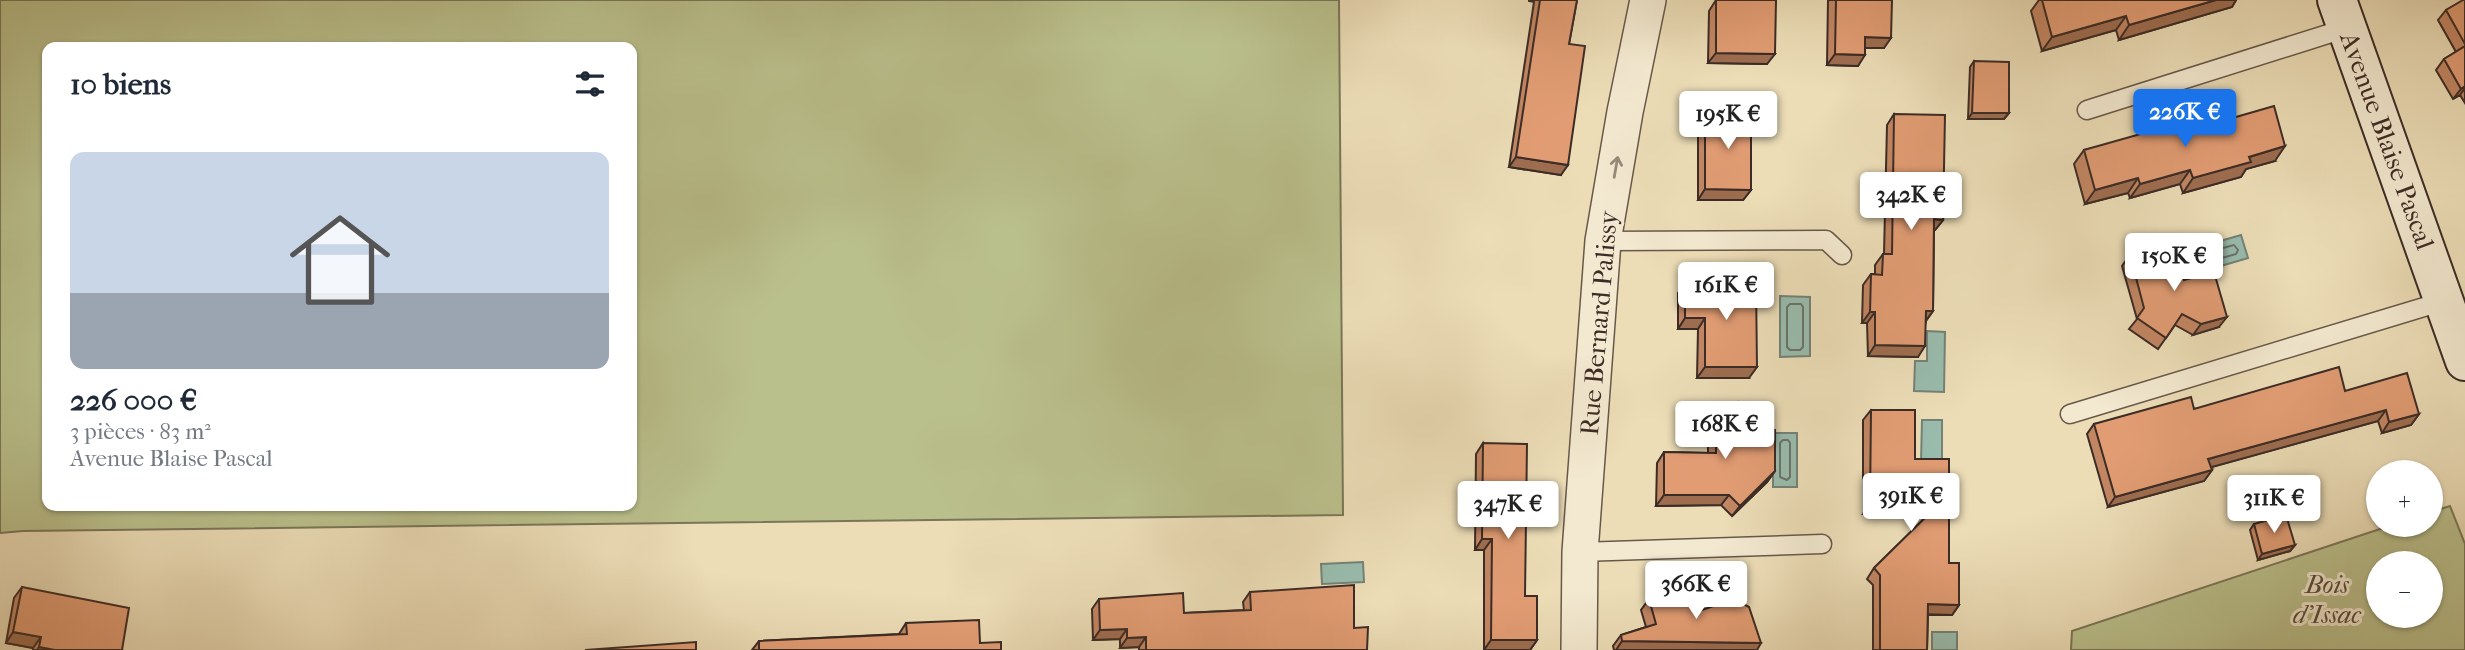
<!DOCTYPE html>
<html lang="fr">
<head>
<meta charset="utf-8">
<style>
  body { margin:0; font-family:"IM FELL French Canon",serif; background:#f2f2f3; color:#1f2937; height:100vh; display:flex; flex-direction:column; font-size:26px; white-space:nowrap }
  * { box-sizing:border-box; margin:0 }
  p { font-size:23px; color:#747a83 }
  .icon { flex:none; width:38px; height:38px; fill:none; stroke:currentColor; stroke-width:2; stroke-linecap:round; stroke-linejoin:round }
  .map { position:relative; flex:1; overflow:hidden }
  .sheet { position:absolute; left:42px; top:42px; width:595px; height:469px; display:flex; flex-direction:column; background:#fff; border-radius:14px; box-shadow:0 2px 5px #0004 }
  .sheet>* { flex:none }
  .tools { position:absolute; left:2366px; top:460px; display:grid; gap:14px }
  .tools a { display:grid; place-items:center; width:77px; height:77px; border-radius:50%; background:#fff; box-shadow:0 2px 5px #0004; font-size:35px }
  .price { position:absolute; translate:-50% -60px; padding:0 16px; border-radius:7px; background:#fff; color:#222; font-size:23px; line-height:46px; filter:drop-shadow(0 2px 4px #0008) }
  .price::after { content:''; position:absolute; left:50%; top:42px; width:21px; height:16px; margin-left:-10px; background:inherit; clip-path:polygon(0 0,100% 0,50% 100%) }
  .price.on { background:#1a73e8; color:#fff }
  ul { padding:0; list-style:none }
  li { display:grid; align-content:center; gap:14px; height:371px; padding:0 28px }
  li+li { border-top:2px solid #e0e1e3 }
  li span { display:grid; place-items:center; height:217px; border-radius:14px; color:#555 }
  li>.icon { margin-inline-start:auto }
  span .icon { width:126px; height:126px; fill:#fffc; stroke-width:1 }
  li b { font-size:30px }
  h2 { display:flex; justify-content:space-between; align-items:center; height:84px; padding:0 28px; font-size:30px }
  .map>svg:first-child { display:block }
  .green { fill:#bac08c; stroke:#7b7659; stroke-width:2; fill-rule:evenodd }
  .water { fill:#99bcad; stroke:#748277; stroke-width:2 }
  .lines { fill:none; stroke-linecap:round; stroke-linejoin:round }
  .shore { stroke:#6a746a; stroke-width:2 }
  .lane-casing { stroke:#68584a; stroke-width:21 }
  .street-casing { stroke:#68584a; stroke-width:38 }
  .secondary-casing { stroke:#3c2c26; stroke-width:42 }
  .lane { stroke:#f3e9d0; stroke-width:18 }
  .street { stroke:#f3e9d0; stroke-width:35 }
  .secondary { stroke:#f3e9d0; stroke-width:38 }
  .wall { fill:#c28663; stroke:#3c2c26; stroke-width:2 }
  .shaded-wall { fill:#9e6d50; stroke:#3c2c26; stroke-width:2 }
  .building { fill:#e19c73; stroke:#3c2c26; stroke-width:2 }
  .oneway { stroke:#988a7b }
  .labels { text-anchor:middle; dominant-baseline:central; stroke-width:6; stroke-linejoin:round; paint-order:stroke }
  .street-label { font-size:26px; fill:#3c2c26; stroke:#f3e9d0 }
  .park-label { font-size:26px; font-style:italic; fill:#554a3a; stroke:#f3e9d0 }
</style>
</head>
<body>
<div class="map">
<svg width="2465" height="650" viewBox="0 0 2465 650">
  <rect width="100%" height="100%" fill="#ecddb7"/>
  <filter id="stains"><feTurbulence type="fractalNoise" baseFrequency=".00286" numOctaves="4"/><feColorMatrix values="0 0 0 0 .2 0 0 0 0 .09 0 0 0 0 .02 0 0 0 .5 -.17"/></filter>
  <radialGradient id="worn" r=".72"><stop offset=".6" stop-color="#630" stop-opacity="0"/><stop offset="1" stop-color="#630" stop-opacity=".3"/></radialGradient>
  <path class="green" d="M0 0H1339L1343 515 23 531 0 533ZM47 47H632V506H47Z
    M2450 506 2465 544V650H2071L2072 631 2392 525H2431V512ZM2378 564H2431V616H2378Z"/>
  <path class="water" d="M2241 235 2248 258 2197 273 2189 250Z
    M1780 296 1810 297V356L1780 357Z
    M1927 331 1945 332 1944 392 1914 391 1915 361H1927Z
    M1922 420H1942V462H1921Z
    M1773 433H1797V487H1773Z
    M1363 562 1364 582 1322 584 1321 564Z
    M1932 632H1957V650H1932Z"/>
  <g class="lines">
    <path class="shore" d="M2234 245 2238 250 2236 254 2204 263 2200 261 2201 254Z
      M1790 304H1801L1803 307V347L1800 350H1790L1787 347V307Z
      M1783 440H1788L1790 443V477L1787 480 1780 477V443Z"/>
    <defs>
      <path id="lane" d="M2087 110 2347 28
        M1603 241 1826 240 1842 255
        M2070 414 2444 301
        M1580 552 1822 544"/>
      <path id="street" d="M1579 650 1580 552 1603 241 1625 112 1648 0"/>
      <path id="secondary" d="M2337 0 2465 361"/>
    </defs>
    <use href="#lane" class="lane-casing"/>
    <use href="#street" class="street-casing"/>
    <use href="#secondary" class="secondary-casing"/>
    <use href="#lane" class="lane"/>
    <use href="#street" class="street"/>
    <use href="#secondary" class="secondary"/>
  </g>
  <path class="wall" d="M1529 0H1577L1569 44 1561 175 1509 167 1534 2 1529 1Z
    M1716 0H1776L1767 64 1708 63 1709 11Z
    M1828 0H1892L1884 48H1865L1858 66 1827 65Z
    M2039 0H2236L2232 7 2119 40 2116 30 2042 51 2031 11Z
    M2465 0V103L2460 95 2453 99 2436 70 2444 59 2456 52 2438 20 2446 10Z
    M1974 61 2009 113 2004 119H1968L1970 67Z
    M1705 112 1751 190 1743 200H1698V123Z
    M1894 114 1943 220 1935 230H1934L1933 311 1926 321 1918 357 1868 356 1867 323H1862L1863 285 1871 274H1875V265L1883 254H1884L1887 125Z
    M2198 124 2275 161 2246 169 2241 177 2183 193 2180 184 2130 198 2128 193 2085 204 2074 164 2084 150Z
    M2130 255 2184 280 2219 327 2193 335 2175 325 2158 349 2129 329 2137 319 2122 266Z
    M1685 283 1749 378H1697L1698 329H1678V293Z
    M2345 391 2419 414 2411 425 2382 433 2378 421 2211 467 2212 470 2204 481 2108 507 2087 434 2094 424 2194 409Z
    M1871 410 1915 459 1949 563 1959 605 1952 615H1928L1927 650H1873V585L1867 579 1874 568 1928 515 1863 514V420Z
    M1716 424 1775 471 1767 482 1732 516 1721 505 1656 506 1657 463 1664 452 1708 453V434Z
    M1483 443 1537 640 1530 650H1484V550H1475L1476 454Z
    M2254 524 2295 545 2290 551 2258 560 2250 530Z
    M22 587 122 650H33V648L6 643 14 598Z
    M1250 592 1354 628 1367 650H1139V647L1120 648V639L1093 640 1092 609 1099 599 1184 613 1244 610 1243 602Z
    M1649 599 1702 610 1757 650H1614L1613 646 1621 635 1646 627 1641 610Z
    M906 623 980 643 1001 650H752L759 641 899 634Z"/>
  <path class="shaded-wall" d="M2216 0H2236L2232 7 2119 40 2129 25Z
    M2126 16 2116 30 2042 51 2052 37Z
    M1865 37 1891 38 1884 48H1857Z
    M1716 53 1775 54 1767 64 1708 63Z
    M1835 54 1865 55 1858 66 1827 65Z
    M2465 86V88L2460 95 2453 99 2461 89Z
    M1972 113H2009L2004 119H1968Z
    M2285 146 2275 161 2246 169 2241 177 2183 193 2193 178 2249 157Z
    M1516 157 1568 165 1561 175 1509 167Z
    M2190 170 2180 184 2130 198 2140 184Z
    M2138 178 2128 193 2085 204 2095 190Z
    M1705 189 1751 190 1743 200H1698Z
    M1934 219 1943 220 1935 230H1926Z
    M1926 311H1933L1925 322Z
    M1870 312H1875L1867 323H1862Z
    M2227 317 2219 327 2193 335 2201 324Z
    M1685 318H1705L1698 329H1678Z
    M1875 345 1925 346 1918 357 1868 356Z
    M1705 367H1757L1749 378H1697Z
    M2386 410 2378 421 2201 470 2208 459Z
    M2419 414 2411 425 2382 433 2389 422Z
    M2212 470 2204 481 2108 507 2115 497Z
    M1775 471 1767 482 1732 516 1740 506Z
    M1664 495H1729L1721 505 1656 506Z
    M1870 504H1939L1931 515 1863 514Z
    M1482 539H1492L1484 550H1475Z
    M2295 545 2290 551 2258 560 2262 554Z
    M1928 604 1959 605 1952 615 1920 614Z
    M1127 629 1120 639 1093 640 1100 630Z
    M13 632 41 637 33 648 6 643Z
    M1146 637 1139 647 1120 648 1127 638Z
    M1491 640H1537L1530 650H1484Z
    M1622 641 1761 643 1757 650H1616Z
    M39 647 55 650H37Z"/>
  <path class="building" d="M1540 0H1577L1569 44 1585 46 1568 165 1516 157Z
    M1716 0H1776L1775 54 1716 53Z
    M1836 0H1892L1891 38 1865 37V55L1835 54Z
    M2042 0H2216L2129 25 2126 16 2052 37Z
    M2463 0H2465V44L2446 10Z
    M2465 46V86L2461 89 2444 59Z
    M1974 61 2009 62V113H1972Z
    M2274 106 2285 146 2249 157 2251 162 2193 178 2190 170 2140 184 2138 178 2095 190 2084 150 2197 118 2198 124 2229 119Z
    M1705 112H1751V190L1705 189Z
    M1894 114 1945 115 1943 220 1934 219 1933 311H1926L1925 346 1875 345V312H1870L1871 274 1882 275 1883 254H1892Z
    M2156 248 2178 260 2184 280 2214 272 2227 317 2201 324 2182 314 2166 338 2137 318 2144 308 2130 255Z
    M1685 283H1756L1757 367H1705V318H1685Z
    M2339 367 2345 391 2407 373 2419 414 2389 422 2386 410 2208 459 2212 470 2115 497 2094 424 2191 397 2194 409Z
    M1738 402 1765 430H1775V471L1740 506 1729 495H1664V452L1716 453V424Z
    M1871 410H1915V459H1949V563H1959V605L1928 604 1927 650H1880V575L1874 568 1939 504H1870Z
    M1483 443 1527 444 1525 596H1537V640H1491L1492 539H1482Z
    M2286 515 2295 545 2262 554 2254 524Z
    M1354 585V628L1368 627 1367 650H1146V637L1127 638V629L1100 630 1099 599 1183 593 1184 613 1251 610 1250 592Z
    M1695 585 1702 610 1734 599 1749 607 1761 643 1622 641 1621 635 1656 624 1649 599Z
    M22 587 129 608 122 650H55L39 647 41 637 13 632Z
    M979 620 980 643 1001 642V650H759V641L907 634 906 623Z
    M696 642V650H585Z"/>
  <defs><path id="oneway-shaft" d="M-6 0H5M1.5-3L5.5 0L1.5 3" fill="none" stroke-width="1.6" stroke-linecap="round" stroke-linejoin="round" transform="scale(1.75)"/></defs>
  <use class="oneway" href="#oneway-shaft" transform="translate(1616 167) rotate(-80)"/>
  <g class="labels">
    <g class="street-label">
      <text transform="translate(2387 141) rotate(70)">Avenue Blaise Pascal</text>
      <text transform="translate(1599 323) rotate(-85)">Rue Bernard Palissy</text>
    </g>
    <g class="park-label">
      <text x="2327" y="584">Bois<tspan x="2327" dy="30">d'Issac</tspan></text>
    </g>
  </g>
  <rect width="100%" height="100%" filter="url(#stains)"/>
  <rect width="100%" height="100%" fill="url(#worn)"/>
</svg>
<div class="tools">
<a>+</a>
<a>−</a>
</div>
<b class="price on" style="left:2185px;top:149px">226K €</b>
<b class="price" style="left:1728px;top:151px">195K €</b>
<b class="price" style="left:1911px;top:232px">342K €</b>
<b class="price" style="left:2174px;top:293px">150K €</b>
<b class="price" style="left:1726px;top:322px">161K €</b>
<b class="price" style="left:1725px;top:461px">168K €</b>
<b class="price" style="left:1911px;top:533px">391K €</b>
<b class="price" style="left:2274px;top:535px">311K €</b>
<b class="price" style="left:1508px;top:541px">347K €</b>
<b class="price" style="left:1696px;top:621px">366K €</b>
<section class="sheet">
<h2>10 biens<svg class="icon" aria-label="filters" viewBox="0 0 24 24"><path d="M4 7h16M4 17h16"/><circle cx="9" cy="7" r="2"/><circle cx="15" cy="17" r="2"/></svg></h2>
<ul>
<li><span style="background:linear-gradient(#c9d6e8 65%,#9aa5b1 0)"><svg class="icon" aria-label="home" viewBox="0 0 24 24"><path d="M3 11l9-7 9 7M6 9v11h12V9"/></svg></span><div><b>226 000 €</b><p>3 pièces · 83 m²</p><p>Avenue Blaise Pascal</p></div></li>
</ul>
</section>
</div>
</body>
</html>
